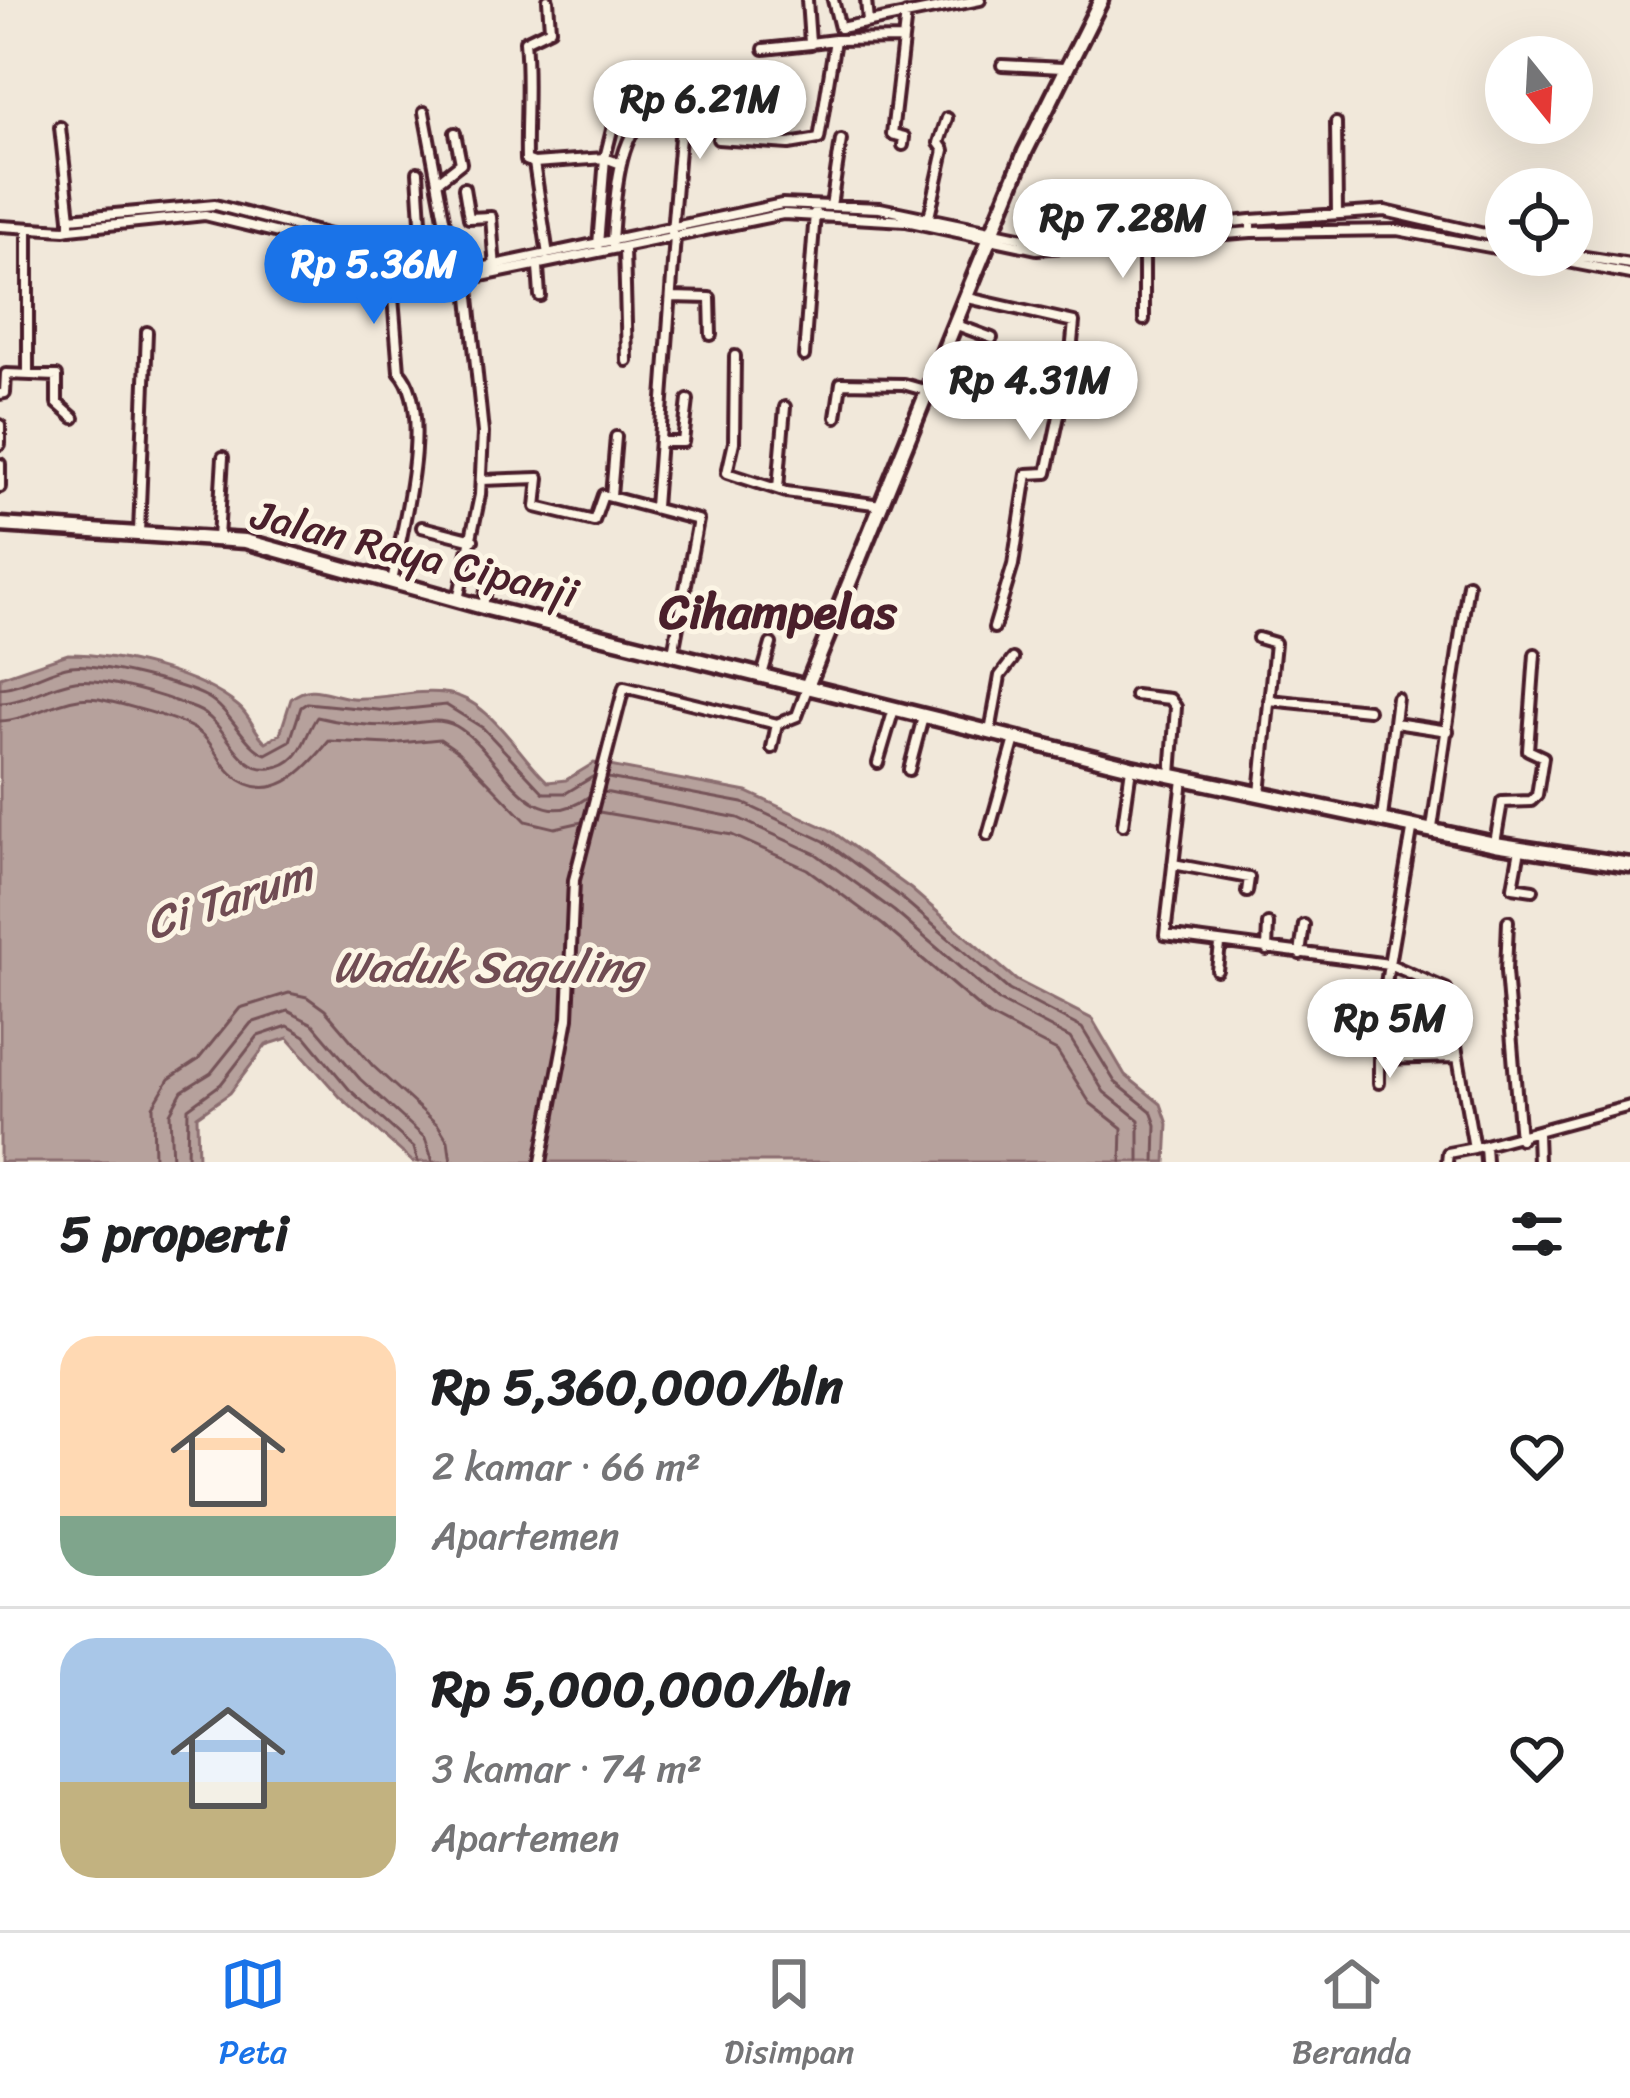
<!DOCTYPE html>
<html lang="id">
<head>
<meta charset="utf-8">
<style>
  body { margin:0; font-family:Sriracha,sans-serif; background:#f6f6f6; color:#202124; height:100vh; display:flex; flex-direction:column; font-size:45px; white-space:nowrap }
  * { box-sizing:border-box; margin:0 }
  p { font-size:39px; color:#757577 }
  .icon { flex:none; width:66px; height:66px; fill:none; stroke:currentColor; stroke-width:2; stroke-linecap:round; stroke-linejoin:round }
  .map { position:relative; height:1162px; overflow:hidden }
  .details { display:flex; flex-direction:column; background:#fff; flex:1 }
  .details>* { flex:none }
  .needle { width:78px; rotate:162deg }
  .controls { position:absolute; left:1485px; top:36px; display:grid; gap:24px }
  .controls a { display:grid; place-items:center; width:108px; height:108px; border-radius:50%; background:#fff; box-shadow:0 12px 48px #0002; font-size:60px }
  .price { position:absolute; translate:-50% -102px; padding:0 27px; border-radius:42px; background:#fff; color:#222; font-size:39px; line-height:78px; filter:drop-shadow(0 3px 6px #0008) }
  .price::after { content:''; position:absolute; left:50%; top:72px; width:36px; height:27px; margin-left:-18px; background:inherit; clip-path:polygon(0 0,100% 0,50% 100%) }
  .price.active { background:#1a73e8; color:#fff }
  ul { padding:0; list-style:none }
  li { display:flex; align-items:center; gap:36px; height:300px; padding:0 60px }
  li+li { border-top:3px solid #e0e0e0 }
  li span { display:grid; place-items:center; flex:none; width:336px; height:240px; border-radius:36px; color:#555 }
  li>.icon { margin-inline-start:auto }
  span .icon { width:144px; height:144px; fill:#fffc; stroke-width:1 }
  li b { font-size:51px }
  h2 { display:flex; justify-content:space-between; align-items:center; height:144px; padding:0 60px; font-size:51px }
  .menu { display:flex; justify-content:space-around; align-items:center; height:168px; border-top:3px solid #e0e0e0; background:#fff; font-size:33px; color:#757577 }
  .menu a { display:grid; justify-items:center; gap:6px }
  .menu .active { color:#1a73e8 }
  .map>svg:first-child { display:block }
  .water { fill:#b6a19c; stroke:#8b6d6f; stroke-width:3 }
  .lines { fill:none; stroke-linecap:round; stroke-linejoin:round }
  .shore { stroke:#755358; stroke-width:3 }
  .street-casing { stroke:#4a1f2b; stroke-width:16 }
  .secondary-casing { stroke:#4a1f2b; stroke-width:21 }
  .street { stroke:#fcf5e5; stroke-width:8 }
  .secondary { stroke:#fcf5e5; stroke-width:12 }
  .labels { text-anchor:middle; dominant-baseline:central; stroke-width:10; stroke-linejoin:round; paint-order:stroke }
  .street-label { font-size:42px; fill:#4a1f2b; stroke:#fcf5e5 }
  .water-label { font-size:45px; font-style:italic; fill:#704c53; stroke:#fcf5e5 }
  .quarter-label { font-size:48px; font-weight:bold; fill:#4a1f2b; stroke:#fcf5e5 }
</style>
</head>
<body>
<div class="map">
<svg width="1630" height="1162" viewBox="0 0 1630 1162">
  <rect width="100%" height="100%" fill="#f1e8da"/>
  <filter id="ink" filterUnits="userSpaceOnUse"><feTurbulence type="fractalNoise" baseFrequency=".00833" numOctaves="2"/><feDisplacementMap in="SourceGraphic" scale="24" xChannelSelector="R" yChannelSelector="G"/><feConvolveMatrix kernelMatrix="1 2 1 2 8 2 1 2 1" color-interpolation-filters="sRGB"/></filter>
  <g filter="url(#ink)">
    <path class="water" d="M68 654C119 654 198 673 238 706 251 716 255 734 266 742L280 734 291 699C312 681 328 696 352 698 383 700 415 689 444 693 491 698 517 755 548 782L566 780 594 763 747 792 830 830 911 889 1016 980 1092 1019 1125 1075 1161 1104 1168 1124 1166 1162H413L340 1097 288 1038 266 1045 230 1093 197 1116 198 1162H0V677Z"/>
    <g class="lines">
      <path class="shore" d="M0 688C25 686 47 670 71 666 96 662 185 685 207 697 232 711 245 748 266 754L290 741 301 707 307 703 388 711 446 705 483 728 544 793H566L594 776
        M0 703C25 702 46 687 70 682 100 675 167 697 196 709 228 722 236 773 271 768 303 764 303 737 317 717 341 723 365 726 391 726 413 725 436 715 456 726 500 751 528 841 588 797
        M0 721C34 720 64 693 99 699 122 704 178 718 196 730 214 742 216 759 231 773 270 809 306 770 329 741L389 744 440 739 459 752 526 821 555 828 582 822
        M608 778 743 803 824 841 903 899 1009 990 1082 1028 1115 1082 1151 1111 1156 1125 1155 1162
        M604 792 738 818 816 854 894 911 999 1001 1070 1038 1104 1092 1139 1120V1162
        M599 812 732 835 807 869 883 925 988 1015 1057 1051 1090 1103 1122 1128 1121 1162
        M154 1162 153 1106 169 1079 198 1060 240 1008 289 993 307 997 325 1010 373 1066 438 1125 448 1141 451 1162
        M172 1162 170 1113 182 1091 211 1073 251 1023 288 1011 313 1024 360 1079 425 1138 433 1162
        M187 1162 188 1108 221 1084 258 1036 288 1026 305 1036 349 1089 414 1148 418 1162"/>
      <defs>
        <path id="street" d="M833 0 840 28 980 0
          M866 0 868 22
          M835 40 903 39
          M764 49 811 44
          M1002 65 1063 68
          M424 112 453 266
          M615 118 605 158 621 164
          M1336 123 1337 213
          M60 127 70 218
          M718 139 789 144 819 139 835 40 810 43 807 0
          M757 142 762 99
          M903 145 904 137 892 134 906 14
          M534 163 605 158 598 245
          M418 172 424 270
          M438 181 461 163 455 133
          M464 188 469 218 491 217 495 268
          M831 206 841 140
          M929 217 944 150 939 143 947 118
          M1251 220 1385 211 1506 239
          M0 226 65 230 70 229V218L215 205 467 271 782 204 880 208 1043 242 1251 220V232L1397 230 1506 250
          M70 229 205 215 467 279 783 214 906 221 1037 249 1251 232
          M28 230V375
          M672 232 680 137 692 80
          M612 242C614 211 617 132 647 119L650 75
          M624 249 627 361
          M548 255 534 163 526 160C525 119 529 81 525 41L550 29 548 0
          M1531 255 1630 274
          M1572 255 1630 264
          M390 260 399 371C436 410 401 532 392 582
          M538 267 540 296
          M671 297 710 298 711 335
          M968 298 1074 322 1070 363 1047 473 1027 474 1013 565 994 628
          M1144 320V242
          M957 325 992 338
          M735 356 734 442 727 473 786 492 881 505
          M804 356 815 213
          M0 394 5 393 6 374 57 376V403L74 418
          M836 417 841 383 903 384 928 391
          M0 425V444
          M662 442H683L688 400
          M0 464V487
          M482 480 539 478 536 507 594 521 603 495 698 520 673 653
          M778 488 785 407
          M611 496 616 437
          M655 507 675 237
          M422 527 473 540
          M139 532 147 332
          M218 538 223 457
          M458 600 480 495 483 433 467 278
          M483 606 488 580
          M1258 638 1275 643 1260 794
          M762 675 771 644
          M1135 695 1170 699 1176 707 1171 775
          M1269 700 1368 710
          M1395 723 1448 731
          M990 732 1000 676 1013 659
          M772 748 777 724
          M878 763 894 709
          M909 770 923 717
          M1183 779 1165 935 1389 964 1381 1017
          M1382 818 1397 698
          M1123 825 1131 768
          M1413 825 1389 964 1446 989 1474 1148 1630 1106
          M1432 828 1468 584
          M988 835 1015 739
          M1495 843 1502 802 1531 801 1537 795 1543 757 1528 750 1535 654
          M1520 849 1513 887 1533 890
          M1173 864 1249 878 1247 892
          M1508 921 1506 972 1520 1139
          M1267 950 1268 924
          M1300 954 1304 925
          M1217 970 1220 945
          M1380 1038 1379 1059 1457 1057
          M1379 1083V1059
          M1537 1134 1538 1162
          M1485 1146 1486 1162
          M541 1162 568 1018 574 880 624 687 777 724 797 716 808 686
          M1447 1162 1448 1153 1474 1148"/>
        <path id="secondary" d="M0 525 245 541 483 607 1131 767 1495 844 1630 865
          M808 684 1025 152 1101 0"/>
      </defs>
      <use href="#street" class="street-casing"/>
      <use href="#secondary" class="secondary-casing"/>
      <use href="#street" class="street"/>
      <use href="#secondary" class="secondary"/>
    </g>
  </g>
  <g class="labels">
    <g class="street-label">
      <text transform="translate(415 554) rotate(14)">Jalan Raya Cipanji</text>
    </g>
    <g class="water-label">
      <text transform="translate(229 899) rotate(-18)">Ci Tarum</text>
      <text x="488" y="967">Waduk Saguling</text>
    </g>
    <g class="quarter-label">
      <text x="778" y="611">Cihampelas</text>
    </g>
  </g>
</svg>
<div class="controls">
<a><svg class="needle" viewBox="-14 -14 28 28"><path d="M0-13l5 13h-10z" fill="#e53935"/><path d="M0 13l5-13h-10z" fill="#757577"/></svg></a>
<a><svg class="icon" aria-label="locate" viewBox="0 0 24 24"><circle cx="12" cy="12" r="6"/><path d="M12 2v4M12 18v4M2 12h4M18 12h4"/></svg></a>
</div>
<b class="price" style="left:700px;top:162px">Rp 6.21M</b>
<b class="price" style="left:1123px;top:281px">Rp 7.28M</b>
<b class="price active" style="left:374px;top:327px">Rp 5.36M</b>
<b class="price" style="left:1030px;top:443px">Rp 4.31M</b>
<b class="price" style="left:1390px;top:1081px">Rp 5M</b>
</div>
<section class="details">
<h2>5 properti<svg class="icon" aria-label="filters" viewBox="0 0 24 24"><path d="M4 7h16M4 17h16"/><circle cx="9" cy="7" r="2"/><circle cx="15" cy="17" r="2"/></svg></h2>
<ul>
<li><span style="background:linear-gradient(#ffd9b3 75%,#7fa58c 0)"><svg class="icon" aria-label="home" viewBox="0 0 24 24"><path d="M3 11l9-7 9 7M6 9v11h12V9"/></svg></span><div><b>Rp 5,360,000/bln</b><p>2 kamar · 66 m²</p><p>Apartemen</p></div><svg class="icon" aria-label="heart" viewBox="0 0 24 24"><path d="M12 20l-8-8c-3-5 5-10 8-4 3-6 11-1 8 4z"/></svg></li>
<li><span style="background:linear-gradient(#a9c7e8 60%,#c2b280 0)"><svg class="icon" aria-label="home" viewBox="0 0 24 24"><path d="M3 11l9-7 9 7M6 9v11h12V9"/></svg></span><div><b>Rp 5,000,000/bln</b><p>3 kamar · 74 m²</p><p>Apartemen</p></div><svg class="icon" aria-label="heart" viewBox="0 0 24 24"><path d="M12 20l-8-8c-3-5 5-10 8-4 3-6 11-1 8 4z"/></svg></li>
</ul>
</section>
<nav class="menu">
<a class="active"><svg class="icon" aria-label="map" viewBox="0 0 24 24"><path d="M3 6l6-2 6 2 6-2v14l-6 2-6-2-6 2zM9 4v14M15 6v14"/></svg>Peta</a>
<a><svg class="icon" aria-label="saved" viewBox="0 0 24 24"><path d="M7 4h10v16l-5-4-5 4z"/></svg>Disimpan</a>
<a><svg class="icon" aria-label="home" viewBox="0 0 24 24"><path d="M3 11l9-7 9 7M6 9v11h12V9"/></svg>Beranda</a>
</nav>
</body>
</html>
